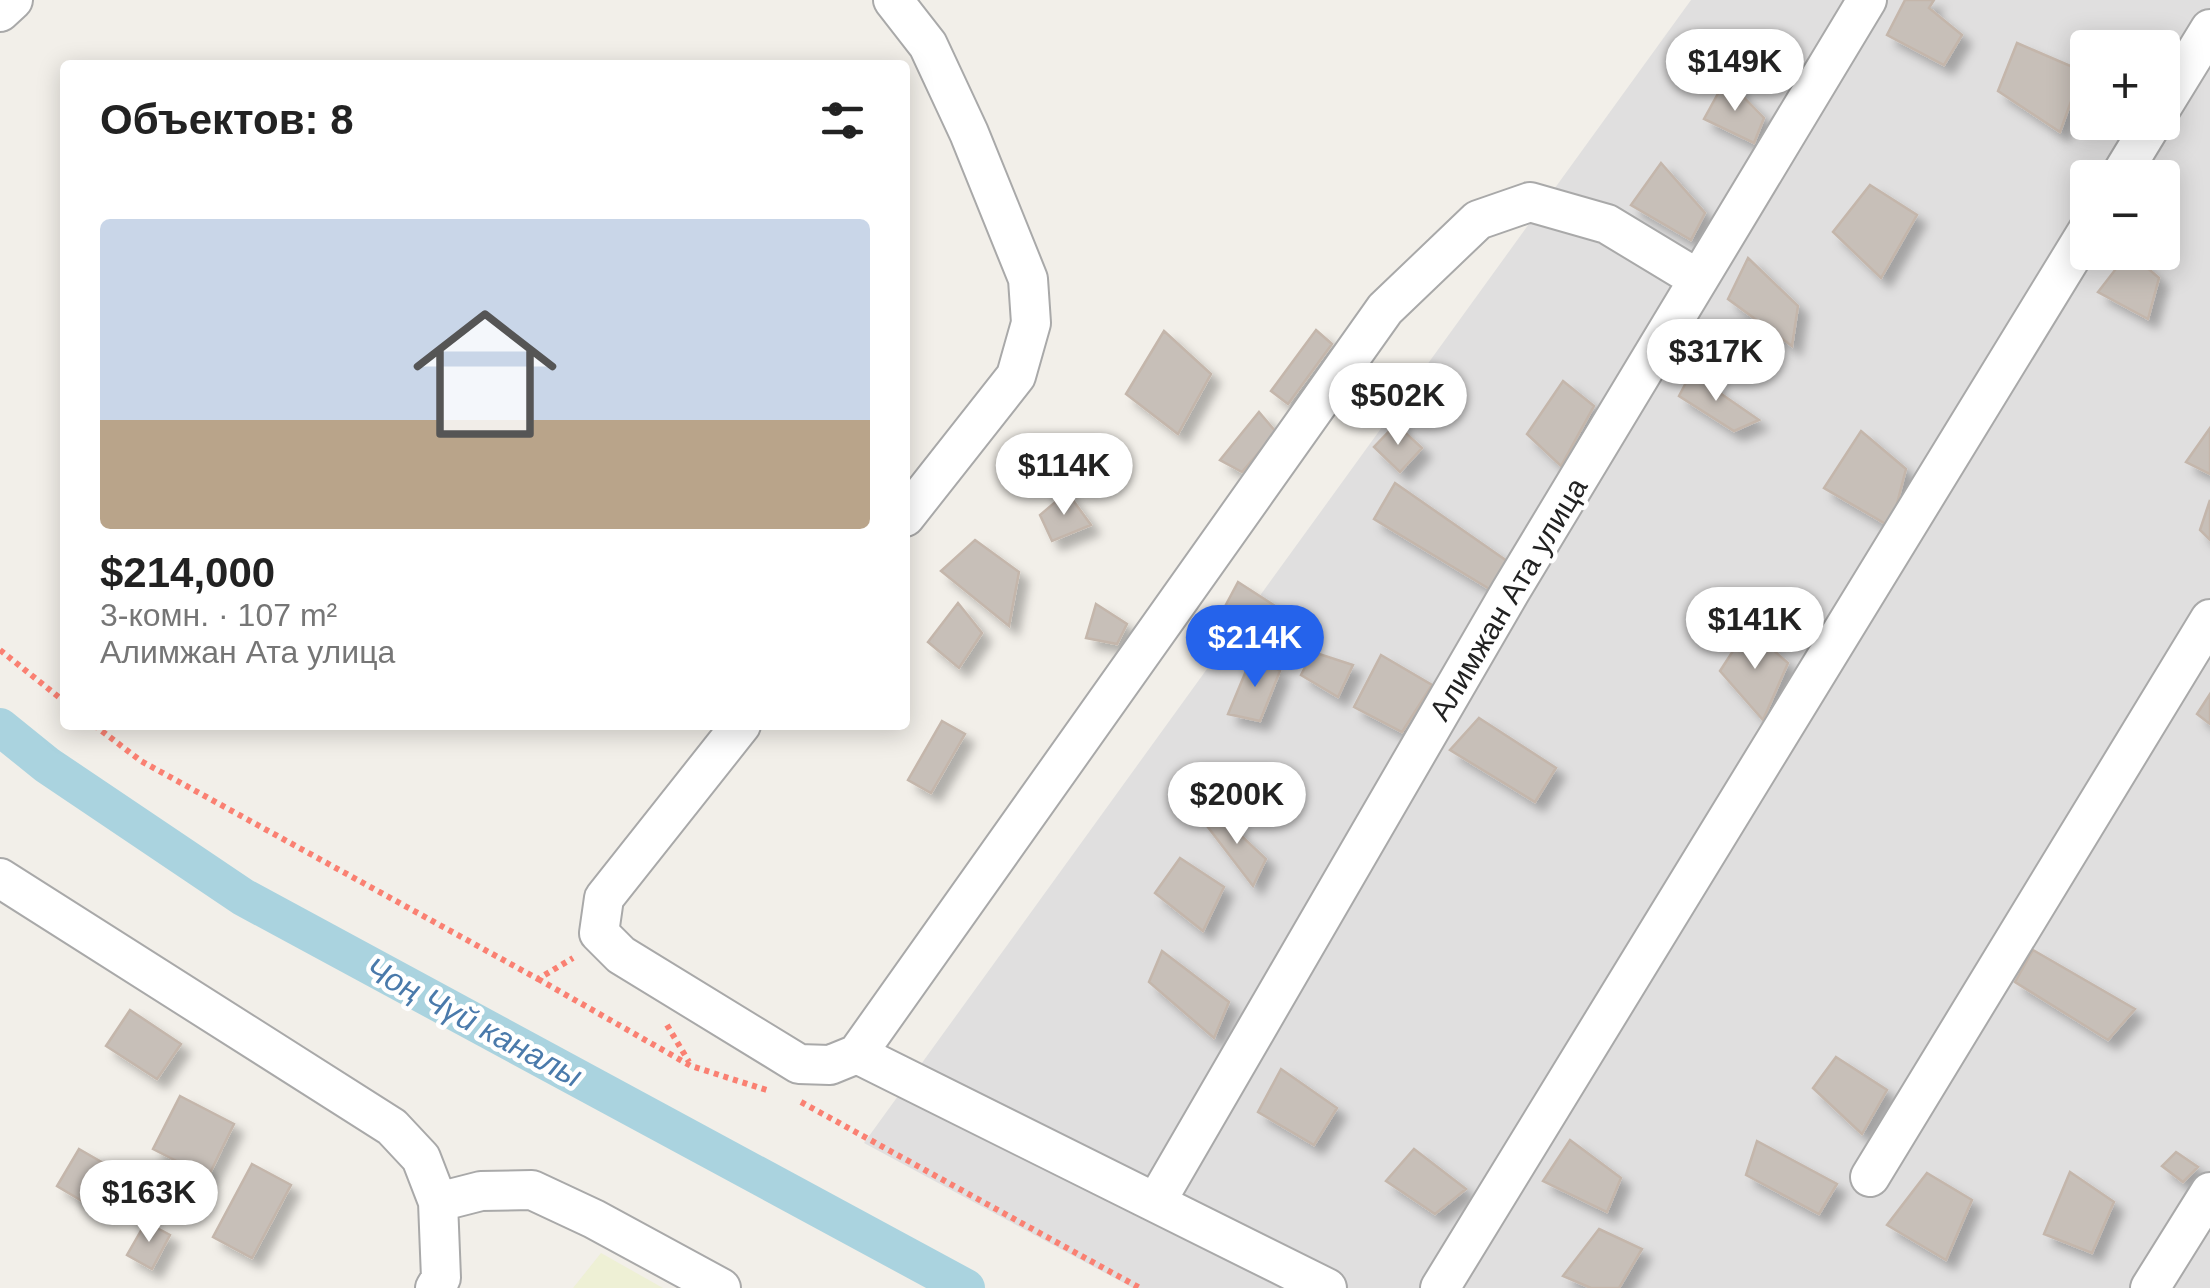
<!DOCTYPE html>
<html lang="ru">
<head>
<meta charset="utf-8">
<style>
  body { margin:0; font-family:Helvetica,sans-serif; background:#f6f6f6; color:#222; height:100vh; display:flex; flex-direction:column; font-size:38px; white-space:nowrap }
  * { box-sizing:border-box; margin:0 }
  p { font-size:32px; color:#767676 }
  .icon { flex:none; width:55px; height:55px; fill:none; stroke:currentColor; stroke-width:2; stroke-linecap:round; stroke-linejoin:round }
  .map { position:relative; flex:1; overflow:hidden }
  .panel { position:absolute; left:60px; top:60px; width:850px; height:670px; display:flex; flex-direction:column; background:#fff; border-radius:10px; box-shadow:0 5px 25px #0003 }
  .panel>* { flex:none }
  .fabs { position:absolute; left:2070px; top:30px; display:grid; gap:20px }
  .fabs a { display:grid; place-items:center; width:110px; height:110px; border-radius:10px; background:#fff; box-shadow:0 5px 25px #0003; font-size:50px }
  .price { position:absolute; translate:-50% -85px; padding:0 22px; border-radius:35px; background:#fff; color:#222; font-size:32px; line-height:65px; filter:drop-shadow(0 2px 5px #0008) }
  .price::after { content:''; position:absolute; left:50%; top:60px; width:30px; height:22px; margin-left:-15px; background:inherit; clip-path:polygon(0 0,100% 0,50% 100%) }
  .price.current { background:#2563eb; color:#fff }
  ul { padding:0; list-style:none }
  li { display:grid; align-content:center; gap:20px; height:530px; padding:0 40px }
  li span { display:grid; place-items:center; height:310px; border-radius:10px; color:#555 }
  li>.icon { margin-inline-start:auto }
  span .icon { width:180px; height:180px; fill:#fffc; stroke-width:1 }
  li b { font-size:42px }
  h2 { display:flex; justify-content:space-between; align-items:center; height:120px; padding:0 40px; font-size:42px }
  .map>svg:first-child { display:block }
  .residential { fill:#e0dfdf; fill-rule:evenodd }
  .farmland { fill:#eef0d5 }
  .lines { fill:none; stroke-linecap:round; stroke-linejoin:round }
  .canal { stroke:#aad3df; stroke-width:38 }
  .building { fill:#c7bfb8; stroke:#c4b6ab; stroke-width:2.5; filter:url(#shadow) }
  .minor-casing { stroke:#a9a9a9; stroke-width:42 }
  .path { stroke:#fa8072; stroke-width:6; stroke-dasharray:5 5; stroke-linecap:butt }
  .minor { stroke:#fff; stroke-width:38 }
  .labels { text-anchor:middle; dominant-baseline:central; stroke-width:9; stroke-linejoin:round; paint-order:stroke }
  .street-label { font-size:30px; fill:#222; stroke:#fff }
  .water-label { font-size:32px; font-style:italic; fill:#4a7aab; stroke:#fff }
</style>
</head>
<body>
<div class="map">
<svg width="2210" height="1288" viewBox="0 0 2210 1288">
  <defs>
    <filter id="shadow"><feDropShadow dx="9" dy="9" stdDeviation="5" flood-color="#0004"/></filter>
  </defs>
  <rect width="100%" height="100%" fill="#f2efe9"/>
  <path class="residential" d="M1691 0H2210V1288H1133L864 1143ZM2088 48H2162V122H2088ZM2088 178H2162V252H2088Z"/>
  <path class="farmland" d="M601 1253 663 1288H573Z"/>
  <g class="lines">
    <path class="canal" d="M0 727 47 765 243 897 966 1288"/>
  </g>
  <path class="building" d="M1905 0H1934L1929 8 1962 35 1944 65 1887 35Z
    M2017 43 2082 71 2060 132 1998 91Z
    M1726 79 1764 118 1754 143 1704 119Z
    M1661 163 1705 213 1691 240 1631 205Z
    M1870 185 1917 215 1881 278 1833 232Z
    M2129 252 2159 278 2148 319 2098 292Z
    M1748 258 1798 306 1792 346 1728 299Z
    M1316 330 1332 344 1288 404 1271 391Z
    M1164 331 1211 374 1178 434 1126 394Z
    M1691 373 1759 420 1734 431 1679 396Z
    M1563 381 1594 406 1561 466 1527 434Z
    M1259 412 1276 432 1242 472 1220 460Z
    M1396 424 1422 448 1400 472 1374 447Z
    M2210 428V474L2186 462Z
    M1861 431 1906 469 1891 527 1824 488Z
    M1395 483 1507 561 1496 593 1374 519Z
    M1067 492 1091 525 1052 541 1040 515Z
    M2210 500V540L2200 530Z
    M975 540 1019 572 1009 626 941 571Z
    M1238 582 1292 617 1276 645 1221 614Z
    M958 603 982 633 959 668 928 642Z
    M1096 604 1127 624 1117 644 1086 638Z
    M1748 628 1788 663 1763 720 1720 671Z
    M1313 652 1353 665 1338 697 1301 675Z
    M1253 654 1280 671 1260 721 1228 714Z
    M1381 655 1432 685 1402 732 1354 707Z
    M2210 694V724L2197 714Z
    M1479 718 1556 768 1535 802 1450 750Z
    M942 721 965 734 931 793 908 780Z
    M1214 810 1266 859 1253 886 1204 822Z
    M1180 858 1224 887 1203 931 1155 893Z
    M2033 950 2135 1009 2108 1040 2015 982Z
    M1162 951 1229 1002 1214 1038 1149 982Z
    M130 1010 181 1044 157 1079 106 1046Z
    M1836 1057 1887 1090 1862 1134 1813 1088Z
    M1281 1069 1337 1108 1314 1145 1258 1112Z
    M180 1096 234 1124 208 1177 153 1149Z
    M1570 1140 1621 1178 1607 1212 1543 1181Z
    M1757 1141 1837 1184 1819 1214 1746 1175Z
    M79 1149 124 1175 102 1213 57 1186Z
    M1414 1149 1466 1189 1435 1214 1386 1181Z
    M2176 1152 2198 1167 2183 1182 2162 1166Z
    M252 1164 291 1185 252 1258 213 1237Z
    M2070 1172 2114 1202 2092 1253 2044 1234Z
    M1927 1173 1972 1200 1946 1260 1887 1225Z
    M146 1222 170 1235 152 1269 127 1255Z
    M1599 1229 1642 1249 1619 1288H1591L1563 1276Z"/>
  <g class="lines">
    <defs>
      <path id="minor" d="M893 0 928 45 969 133 1028 279 1031 323 1016 376 905 517
        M0 12 13 0
        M2162 107 2210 29
        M2119 178 2153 122
        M741 725 604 898 599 933 621 955 799 1064 830 1065 857 1054 1327 1288
        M0 878 392 1127 421 1158 438 1202 441 1278 435 1288
        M857 1054 1385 309 1478 220 1530 202 1607 224 1698 279
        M1870 1177 2210 619
        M438 1202 481 1191 532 1190 594 1219 721 1288
        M1156 1202 1510 592 1867 0
        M1440 1288 2088 230
        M2150 1288 2210 1192"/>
    </defs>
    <use href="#minor" class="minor-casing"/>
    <path class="path" d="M0 650 65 702
      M94 725 141 761 538 979 573 958
      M538 979 691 1066 770 1091
      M667 1025 689 1062
      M801 1102 1140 1288"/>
    <use href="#minor" class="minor"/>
  </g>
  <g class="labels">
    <g class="street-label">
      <text transform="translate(1508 599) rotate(-59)">Алимжан Ата улица</text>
    </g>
    <g class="water-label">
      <text transform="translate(474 1022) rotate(28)">Чоң Чүй каналы</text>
    </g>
  </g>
</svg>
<div class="fabs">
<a>+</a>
<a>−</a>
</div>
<b class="price" style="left:1735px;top:114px">$149K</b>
<b class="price" style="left:1716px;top:404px">$317K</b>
<b class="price" style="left:1398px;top:448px">$502K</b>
<b class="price" style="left:1064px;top:518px">$114K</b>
<b class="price" style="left:1755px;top:672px">$141K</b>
<b class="price current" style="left:1255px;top:690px">$214K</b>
<b class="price" style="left:1237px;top:847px">$200K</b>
<b class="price" style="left:149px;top:1245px">$163K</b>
<section class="panel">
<h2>Объектов: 8<svg class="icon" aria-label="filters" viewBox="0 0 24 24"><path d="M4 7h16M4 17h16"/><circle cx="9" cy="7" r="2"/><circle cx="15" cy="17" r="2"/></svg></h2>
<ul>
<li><span style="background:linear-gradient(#c9d6e8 65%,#b9a48a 0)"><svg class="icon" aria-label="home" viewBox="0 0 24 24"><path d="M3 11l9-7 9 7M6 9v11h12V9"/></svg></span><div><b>$214,000</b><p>3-комн. · 107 m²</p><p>Алимжан Ата улица</p></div></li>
</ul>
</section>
</div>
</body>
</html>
